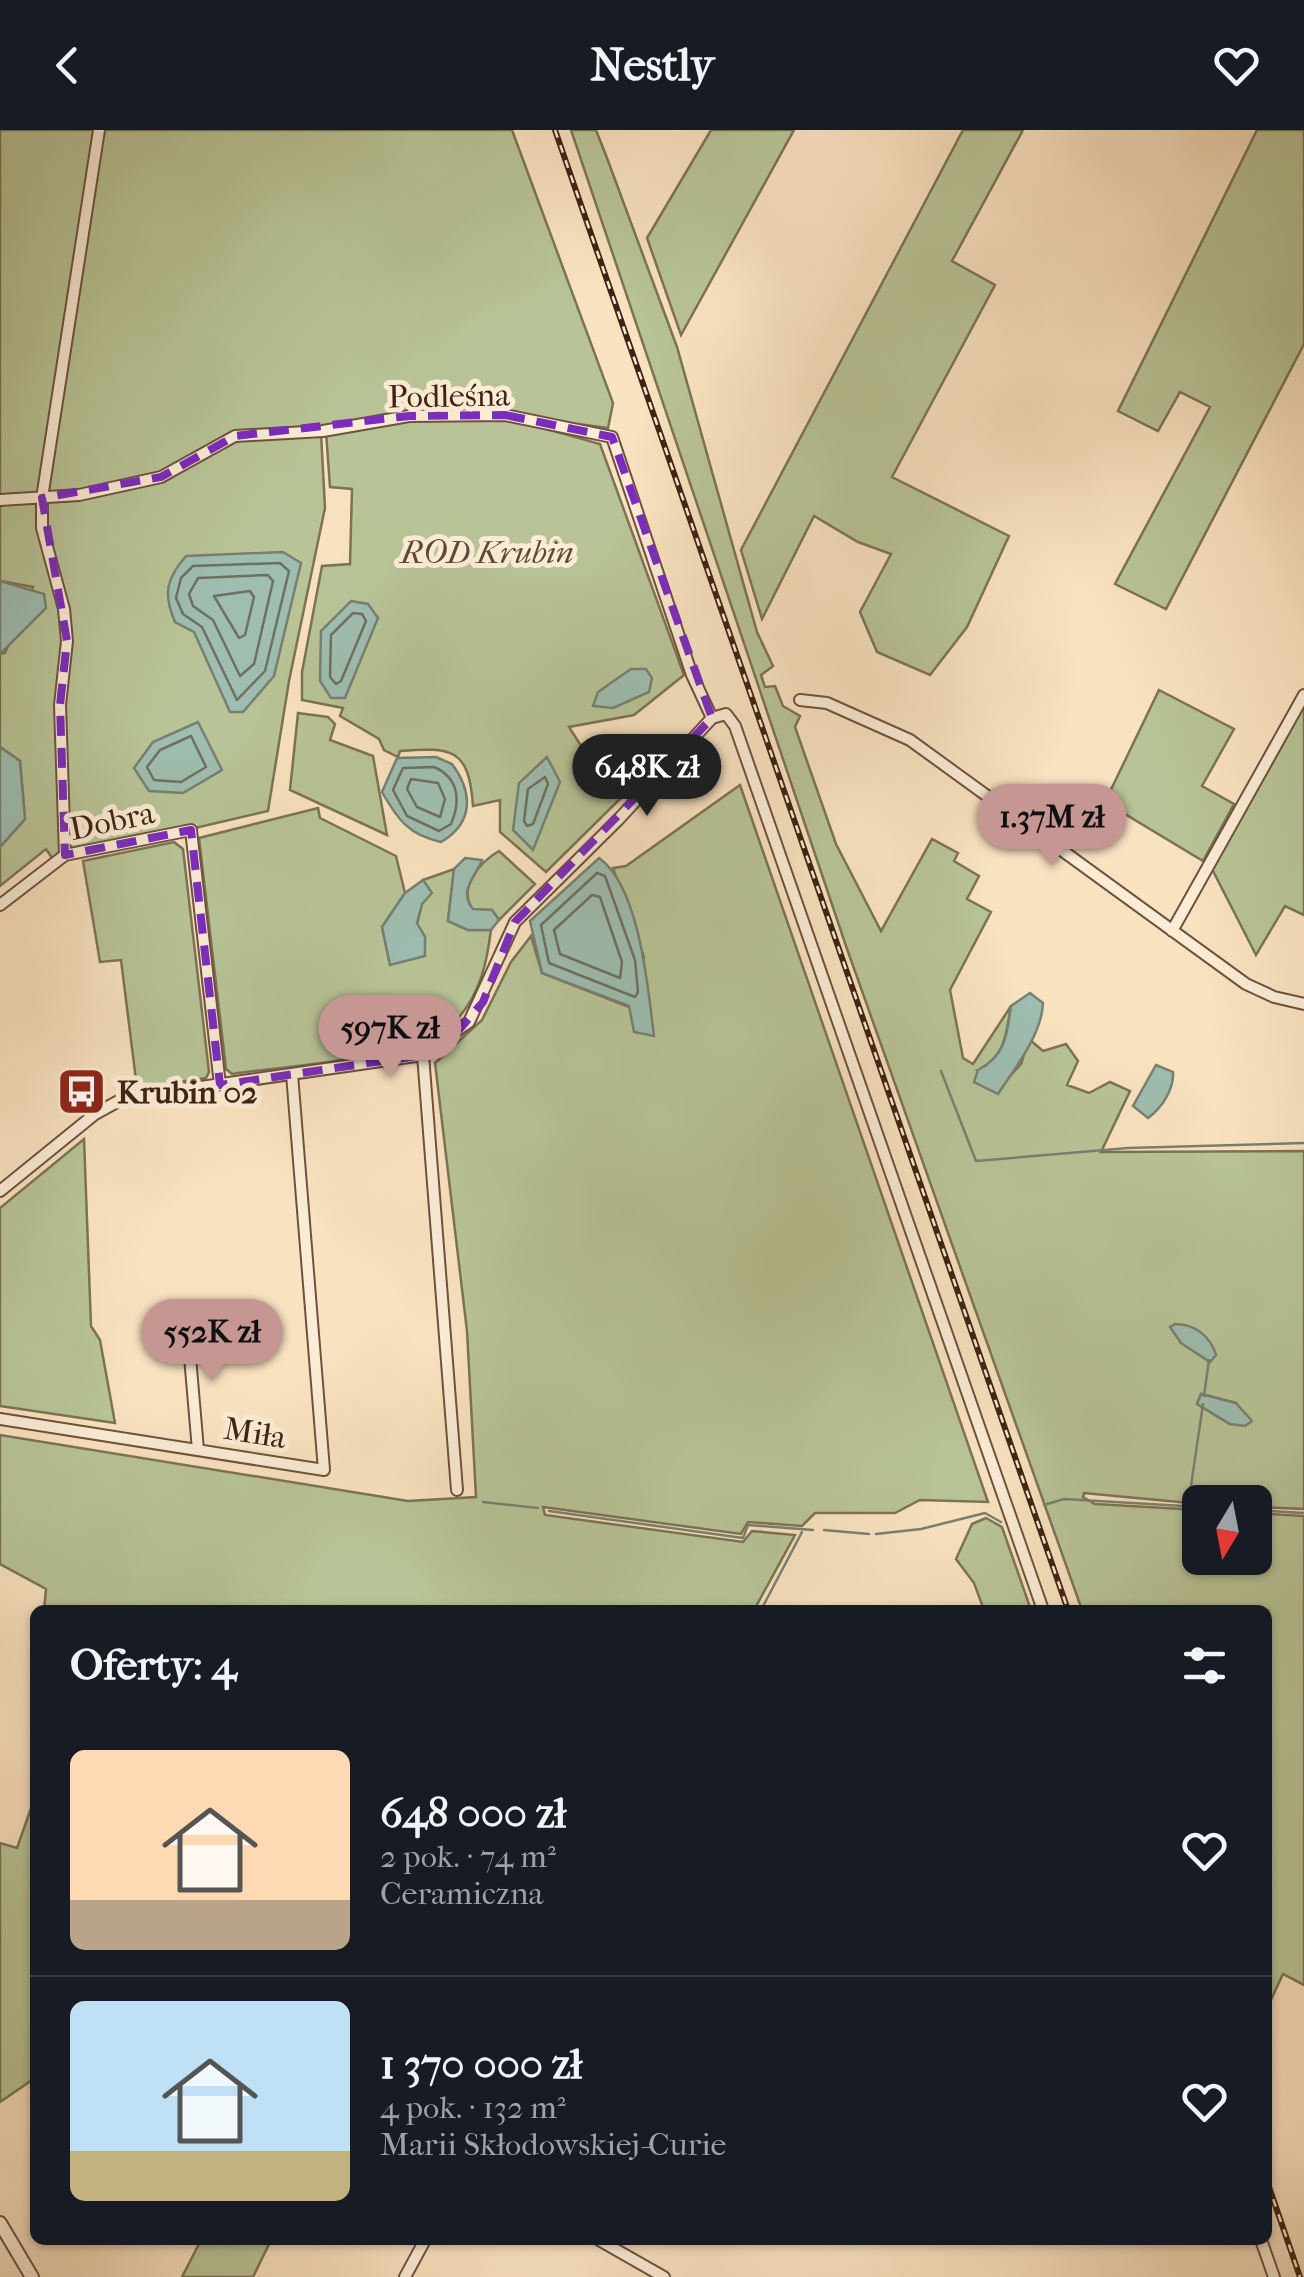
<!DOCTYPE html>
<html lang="pl">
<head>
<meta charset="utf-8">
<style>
  body { margin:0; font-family:"IM FELL French Canon",serif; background:#20242c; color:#f1f3f6; height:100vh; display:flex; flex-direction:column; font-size:38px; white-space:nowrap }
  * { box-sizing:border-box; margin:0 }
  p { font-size:32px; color:#9ea1a6 }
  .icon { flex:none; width:55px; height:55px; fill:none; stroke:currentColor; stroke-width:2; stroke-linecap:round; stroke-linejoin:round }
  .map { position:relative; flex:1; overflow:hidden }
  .side { position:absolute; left:30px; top:1475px; width:1242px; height:640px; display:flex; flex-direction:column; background:#171b24; border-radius:15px; box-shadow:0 2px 8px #0004 }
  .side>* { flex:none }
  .needle { width:65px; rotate:190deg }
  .controls { position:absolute; left:1182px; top:1355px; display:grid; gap:20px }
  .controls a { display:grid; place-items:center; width:90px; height:90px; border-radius:15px; background:#171b24; box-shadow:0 2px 8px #0004; font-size:50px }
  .price { position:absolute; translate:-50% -85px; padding:0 22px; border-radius:35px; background:#c59692; color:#111; font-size:32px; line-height:65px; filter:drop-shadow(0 2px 5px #0008) }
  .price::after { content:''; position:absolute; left:50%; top:60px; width:30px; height:22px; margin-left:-15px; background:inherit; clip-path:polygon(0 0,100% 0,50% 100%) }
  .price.selected { background:#222; color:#fff }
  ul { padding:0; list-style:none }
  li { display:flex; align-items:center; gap:30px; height:250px; padding:0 40px }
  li+li { border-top:2px solid #363941 }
  li span { display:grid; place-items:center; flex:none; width:280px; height:200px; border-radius:15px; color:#555 }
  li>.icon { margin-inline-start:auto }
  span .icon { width:120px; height:120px; fill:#fffc; stroke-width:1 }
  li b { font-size:42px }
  h2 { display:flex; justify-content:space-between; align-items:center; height:120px; padding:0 40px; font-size:42px }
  header { display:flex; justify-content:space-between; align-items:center; height:130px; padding:0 40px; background:#171b24; font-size:45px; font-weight:800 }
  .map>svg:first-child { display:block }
  .green { fill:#b8c497; stroke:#7c7355; stroke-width:2.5; fill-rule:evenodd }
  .water { fill:#9ebeb1; stroke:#788072; stroke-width:2.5 }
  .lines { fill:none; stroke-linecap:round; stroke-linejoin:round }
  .shore { stroke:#6e7062; stroke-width:2.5 }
  .stream { stroke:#788072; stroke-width:2.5 }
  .minor-casing { stroke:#6e523e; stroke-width:14 }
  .tertiary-casing { stroke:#6e523e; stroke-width:16 }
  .minor { stroke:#fbecd6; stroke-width:10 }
  .tertiary { stroke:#fbecd6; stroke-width:12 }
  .rail-casing { stroke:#3f2213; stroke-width:6 }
  .rail { stroke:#fbecd6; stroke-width:2.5; stroke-dasharray:8; stroke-linecap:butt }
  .marked { fill:none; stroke:#7b2cbf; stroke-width:8; stroke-dasharray:20 12; stroke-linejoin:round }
  .labels { text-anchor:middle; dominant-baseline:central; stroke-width:10; stroke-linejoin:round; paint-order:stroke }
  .street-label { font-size:32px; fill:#3f2213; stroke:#fbecd6 }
  .park-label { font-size:32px; font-style:italic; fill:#5d4a34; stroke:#fbecd6 }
  .poi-label { font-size:32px; font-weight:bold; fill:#3f2213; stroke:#fbecd6; text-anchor:start }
</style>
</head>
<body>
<header><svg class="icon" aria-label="back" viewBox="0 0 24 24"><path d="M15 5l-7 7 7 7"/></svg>Nestly<svg class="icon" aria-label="heart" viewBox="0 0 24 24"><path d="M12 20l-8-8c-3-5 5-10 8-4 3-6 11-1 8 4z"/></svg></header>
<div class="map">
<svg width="1304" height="2147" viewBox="0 0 1304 2147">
  <rect width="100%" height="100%" fill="#f9e2c0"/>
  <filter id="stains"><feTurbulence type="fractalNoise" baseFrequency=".002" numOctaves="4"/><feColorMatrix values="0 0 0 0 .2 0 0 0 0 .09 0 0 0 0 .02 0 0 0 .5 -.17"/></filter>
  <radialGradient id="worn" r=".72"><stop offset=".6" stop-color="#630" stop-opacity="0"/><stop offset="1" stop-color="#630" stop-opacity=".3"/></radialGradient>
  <path class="green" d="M0 0H512L613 273 608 298 504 284H409L323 298 234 302 160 342 78 361 0 366Z
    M571 0H596L607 28 677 217 757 502 773 536 761 545 765 557 775 556 783 576 800 586 795 597 836 714 881 801 932 709 958 723 954 731 979 746 967 769 991 782 950 860 963 928 973 934 1011 876C1006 904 1006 926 978 940L1009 947 1021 934 1029 909 1043 921 1066 914 1078 931 1067 955 1089 963 1110 952 1130 961 1101 1022 1304 1021V1379L1255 1377V1372L1200 1374 1084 1363 1083 1367 1095 1374 1200 1380V1428H1255V1383L1304 1386V1855L1283 1844 1268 1876V1480H1082L846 816ZM1201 1264 1236 1273 1230 1294 1197 1274Z
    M711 0H794L681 205 647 108Z
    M963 0H1023L952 131 995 155 892 347 1009 406 967 497 930 545 877 522 860 482 891 424 858 412 814 386 762 489 741 420Z
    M1257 0H1304V214L1166 479 1115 454 1210 277 1180 262 1158 301 1118 281Z
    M504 287 600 314 684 545 634 585 569 597 583 619 629 660 546 742 500 702V670L473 676C469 618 452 617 400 621L398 627 384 620 379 609 340 586 343 578 302 570V542L322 436 350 434 352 359 330 357 326 302 409 289Z
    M321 303 325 378 289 551 268 681 54 731 46 719 0 756V717L25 689 20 631 0 617V524L5 523 33 457 0 451V375L79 369 164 352 236 308Z
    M1159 560 1234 599 1202 656 1234 674 1203 731 1105 672Z
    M1304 574V785L1285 776 1256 825 1211 737Z
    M298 583 328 587 335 594 330 610 373 626 387 705 290 660Z
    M740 655 988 1372 920 1370 895 1383H815L802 1396 748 1392 741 1404 543 1377 545 1385 743 1412 752 1401 795 1405 754 1480H44L46 1459 0 1434V1305L408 1371 476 1367 467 1201 435 933 482 890 511 832 531 806 542 843 629 877 644 827 613 738 626 736Z
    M318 678 320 688 396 726 405 763 382 797 390 834 425 807 417 794 422 774 431 763 423 750 454 739 448 791 468 800H491C487 831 481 861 460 886 423 930 290 935 232 944L226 939 199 708Z
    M174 712 183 719 209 942 206 948 137 958 121 830 100 832 83 731Z
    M499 721 535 754 499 790 492 780H473C457 758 480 732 499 721Z
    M84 1009 91 1196 100 1210 115 1293 0 1276V1078Z
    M986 1388 1002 1397 1031 1480H984L974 1453 956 1429 972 1394Z
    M35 1667V1948L0 1972V1713L17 1718Z
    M201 2110H271L253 2147H182Z"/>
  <path class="water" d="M283 422 301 433 274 546 243 582H230L194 502 175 492C163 464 166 449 186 426Z
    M0 451 44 464 46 478 0 524Z
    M351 471 368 474 378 488 345 568H331L320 551 321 501Z
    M631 539H646L652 548 649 562 613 578 593 576 598 562Z
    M198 592 222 640 183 663 149 661 134 638 153 612Z
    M0 617 20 631 25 689 0 717Z
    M436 627 452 634C473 662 474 693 441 712 409 705 398 690 382 662L397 628Z
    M547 627 560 652 533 720 513 700 519 653Z
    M465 728 482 730C475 748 458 761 473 779L492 780 499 790 491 800H468L448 791 454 739Z
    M599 728C640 757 648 859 654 906L634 902 629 876 542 843 530 791Z
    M423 750 432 763 422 774 417 793 425 807V826L390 835 382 797 405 763Z
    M1030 863 1043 873C1042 904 1015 938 998 964L974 952 978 940C1006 926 1007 904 1011 876Z
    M1156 935 1173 942C1174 959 1162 978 1148 988L1133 976Z
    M1175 1194C1195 1194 1210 1206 1216 1225L1210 1232 1181 1213 1170 1197Z
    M1201 1264 1236 1273 1252 1291 1245 1296 1230 1294 1197 1274Z"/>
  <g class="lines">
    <path class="shore" d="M280 433 289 441 265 541 237 570 202 497 183 484 176 468 181 448 193 436Z
      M268 445 273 451 254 534 240 546 213 490 193 476 189 464 198 448Z
      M250 461 254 467 245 505 239 508 214 466Z
      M353 483 362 484 366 491 341 551 336 554 330 547 331 505Z
      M191 606 206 637 181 652 154 650 147 637 160 620Z
      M434 637C459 648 461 671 451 694L439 701 407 686 393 660 403 638Z
      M545 647 548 654 533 694 527 696 524 691 528 659Z
      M411 649 438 653 445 669 440 687 417 677 407 659Z
      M597 743 605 746 635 830 638 862 635 867 549 833 541 795Z
      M592 765 600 767 622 832 620 848 560 824 554 800Z"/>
    <path class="stream" d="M941 941 976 1031 1128 1018 1304 1013
      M1204 1266 1209 1230
      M483 1372 538 1378
      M1044 1375 1064 1369 1200 1377
      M1188 1376 1203 1274
      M1255 1380 1304 1383
      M549 1381 743 1408 748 1395 813 1400
      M824 1400 869 1404
      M876 1404 921 1399 985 1383 1001 1392
      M761 1480 802 1402"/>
    <defs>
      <path id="minor" d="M0 370 79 365 161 347 235 306 323 301 409 286 505 285 612 307 692 545 712 588
        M800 570 827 573 910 610 1246 854 1274 867 1304 874
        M712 588 726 584 735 596 1043 1480
        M65 725 60 575 67 511 64 479 42 398V368L99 0
        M0 775 65 725 191 700 220 955
        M1172 801 1304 565
        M423 925 457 1360
        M0 1061 95 984 124 968 423 925 469 892 515 792 618 690 712 588
        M187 1192 198 1320
        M0 1289 324 1340 292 944
        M599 2110 664 2147
        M1261 2110 1274 2147
        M405 2147 425 2110"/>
      <path id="tertiary" d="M0 2093 32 2147"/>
    </defs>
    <use href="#minor" class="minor-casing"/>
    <use href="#tertiary" class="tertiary-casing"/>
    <use href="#minor" class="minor"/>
    <use href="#tertiary" class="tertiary"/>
    <defs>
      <path id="rail" d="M555 0 1068 1480
        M1268 2054 1300 2147"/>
    </defs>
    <use href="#rail" class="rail-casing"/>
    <use href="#rail" class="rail"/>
  </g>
  <path class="marked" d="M505 285 612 307 712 588 515 792 483 872 451 909 423 925 220 955 191 700 65 725 60 575 67 511 42 368 161 347 235 306 409 286Z"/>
  <defs>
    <symbol id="bus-square" viewBox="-11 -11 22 22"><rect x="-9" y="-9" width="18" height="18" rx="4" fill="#8f2418" stroke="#fbecd6"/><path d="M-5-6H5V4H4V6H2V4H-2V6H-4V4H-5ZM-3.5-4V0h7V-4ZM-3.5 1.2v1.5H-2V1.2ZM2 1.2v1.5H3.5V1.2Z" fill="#fff"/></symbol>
  </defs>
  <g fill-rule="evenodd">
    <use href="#bus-square" x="54" y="934" width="55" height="55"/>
  </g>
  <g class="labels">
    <g class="street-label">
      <text transform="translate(449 266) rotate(-1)">Podleśna</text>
      <text transform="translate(112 691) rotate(-12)">Dobra</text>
      <text transform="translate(255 1303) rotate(9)">Miła</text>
    </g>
    <g class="park-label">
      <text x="487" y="422">ROD Krubin</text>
    </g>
    <g class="poi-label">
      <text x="117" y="962">Krubin 02</text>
    </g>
  </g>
  <rect width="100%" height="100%" filter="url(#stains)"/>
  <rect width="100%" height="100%" fill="url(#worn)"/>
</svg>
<div class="controls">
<a><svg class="needle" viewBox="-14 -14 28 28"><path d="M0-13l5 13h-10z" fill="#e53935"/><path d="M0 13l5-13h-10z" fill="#9ea1a6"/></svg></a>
</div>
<b class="price selected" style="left:647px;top:689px">648K zł</b>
<b class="price" style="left:1052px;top:739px">1.37M zł</b>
<b class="price" style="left:390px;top:950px">597K zł</b>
<b class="price" style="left:212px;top:1254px">552K zł</b>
<section class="side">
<h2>Oferty: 4<svg class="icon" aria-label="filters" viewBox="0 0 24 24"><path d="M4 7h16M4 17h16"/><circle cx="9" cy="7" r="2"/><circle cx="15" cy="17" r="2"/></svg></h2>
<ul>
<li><span style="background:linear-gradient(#ffd9b3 75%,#b9a48a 0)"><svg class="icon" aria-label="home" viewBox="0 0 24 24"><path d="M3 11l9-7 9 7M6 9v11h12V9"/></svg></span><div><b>648 000 zł</b><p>2 pok. · 74 m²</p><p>Ceramiczna</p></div><svg class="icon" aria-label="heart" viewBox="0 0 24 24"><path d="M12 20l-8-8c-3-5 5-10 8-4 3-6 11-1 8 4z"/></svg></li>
<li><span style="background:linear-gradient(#bfe0f5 75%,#c2b280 0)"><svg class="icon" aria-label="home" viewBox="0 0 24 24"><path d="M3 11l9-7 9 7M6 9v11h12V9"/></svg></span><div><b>1 370 000 zł</b><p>4 pok. · 132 m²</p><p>Marii Skłodowskiej-Curie</p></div><svg class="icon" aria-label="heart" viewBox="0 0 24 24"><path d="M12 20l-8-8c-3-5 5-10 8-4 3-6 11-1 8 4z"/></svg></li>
</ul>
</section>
</div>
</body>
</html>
